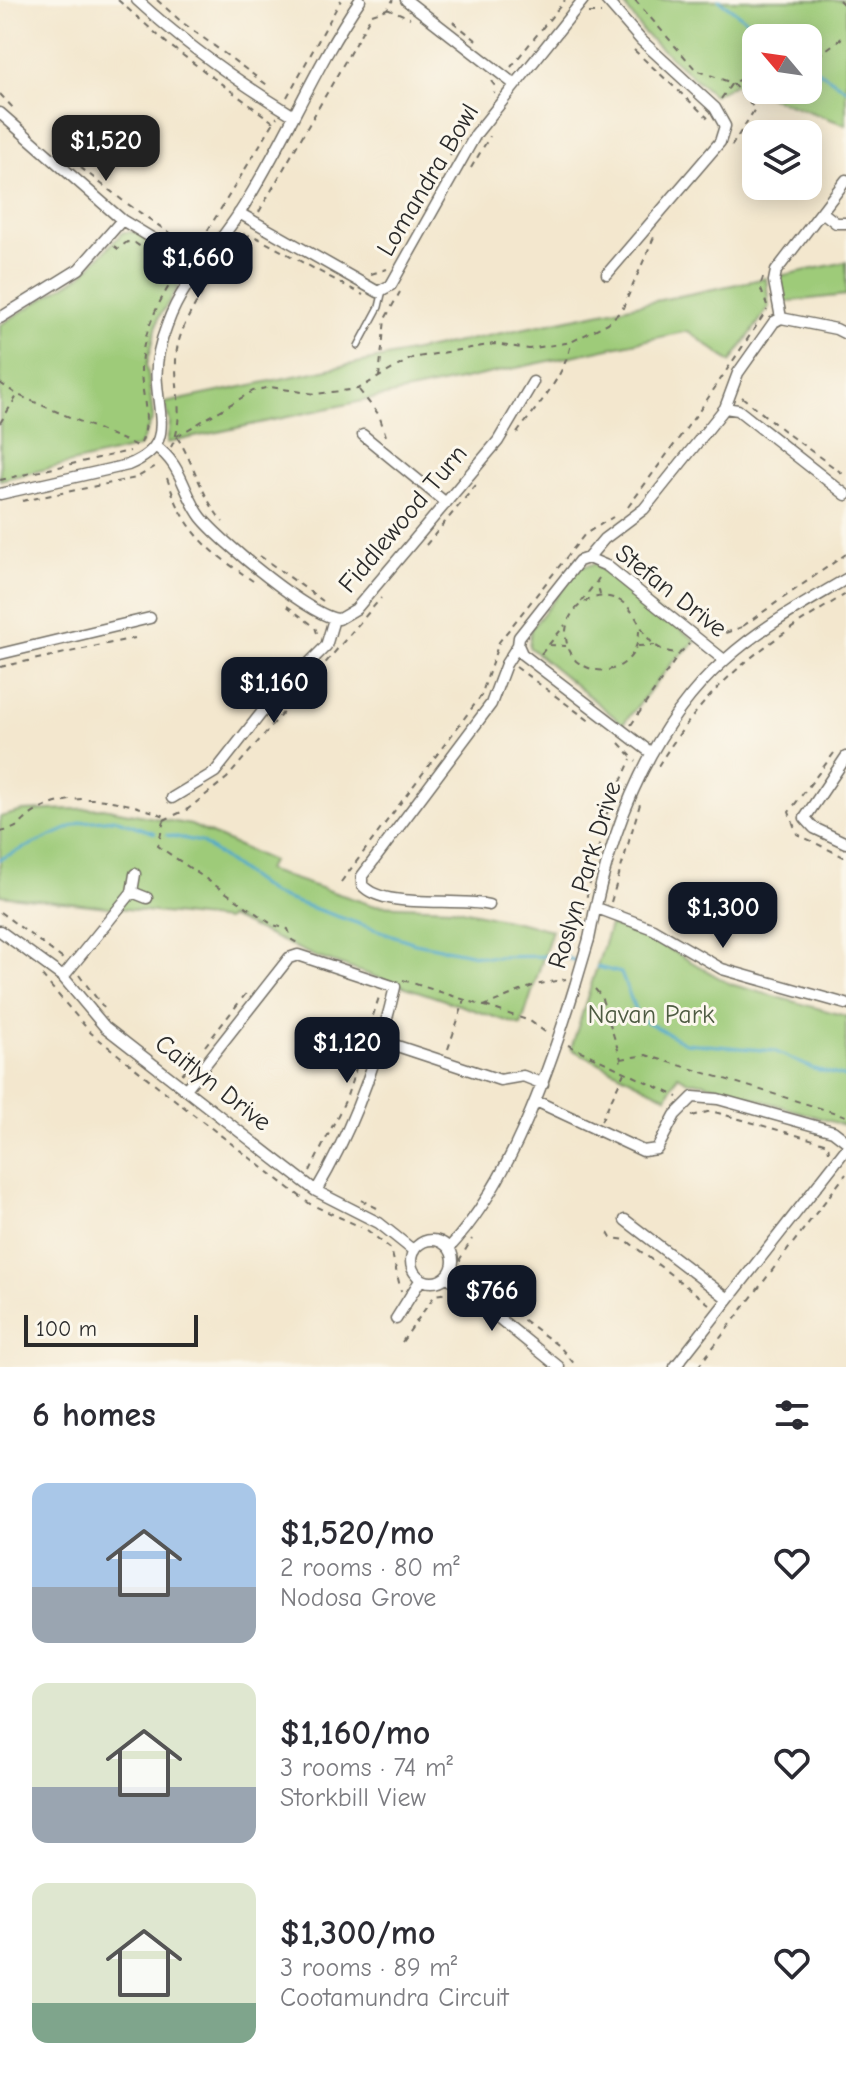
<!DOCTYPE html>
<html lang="en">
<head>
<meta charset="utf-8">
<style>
  body { margin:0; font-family:"Comic Neue",sans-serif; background:#f2f2f3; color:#2b2b33; height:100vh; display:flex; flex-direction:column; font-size:30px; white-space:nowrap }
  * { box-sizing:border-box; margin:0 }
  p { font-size:26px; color:#7c7c81 }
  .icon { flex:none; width:44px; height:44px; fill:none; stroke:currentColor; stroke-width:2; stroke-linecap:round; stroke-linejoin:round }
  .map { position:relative; height:1367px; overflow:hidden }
  .drawer { display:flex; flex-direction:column; background:#fff; flex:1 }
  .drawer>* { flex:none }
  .needle { width:52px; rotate:299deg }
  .controls { position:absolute; left:742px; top:24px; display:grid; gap:16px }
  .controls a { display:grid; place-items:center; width:80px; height:80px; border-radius:16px; background:#fff; box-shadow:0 4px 20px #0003; font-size:40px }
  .scale { position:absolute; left:24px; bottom:20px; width:174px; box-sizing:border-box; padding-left:8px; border:4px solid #2b2b2b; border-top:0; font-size:22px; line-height:28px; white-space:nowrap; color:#2b2b2b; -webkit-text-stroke:6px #fbf7ec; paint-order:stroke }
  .price { position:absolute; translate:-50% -68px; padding:0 18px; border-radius:16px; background:#111827; color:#fff; font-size:26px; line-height:52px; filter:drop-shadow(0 2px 4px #0008) }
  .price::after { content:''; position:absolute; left:50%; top:48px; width:24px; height:18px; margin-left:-12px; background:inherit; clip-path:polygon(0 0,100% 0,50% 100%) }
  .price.on { background:#222; color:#fff }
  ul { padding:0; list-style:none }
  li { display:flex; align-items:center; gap:24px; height:200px; padding:0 32px }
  li span { display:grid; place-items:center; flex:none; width:224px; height:160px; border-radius:16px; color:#555 }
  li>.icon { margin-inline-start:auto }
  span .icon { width:96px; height:96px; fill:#fffc; stroke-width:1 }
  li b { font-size:34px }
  h2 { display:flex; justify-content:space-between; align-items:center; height:96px; padding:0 32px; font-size:34px }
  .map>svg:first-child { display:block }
  .green { fill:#9ecb79; stroke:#647b52; stroke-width:2; fill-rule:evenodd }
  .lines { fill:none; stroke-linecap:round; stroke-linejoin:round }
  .stream { stroke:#4da8ca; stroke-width:3 }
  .lane-casing { stroke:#716d64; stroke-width:8 }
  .street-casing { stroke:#716d64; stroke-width:13 }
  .path { stroke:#716d64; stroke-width:2; stroke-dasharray:6 6; stroke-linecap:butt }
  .lane { stroke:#fff; stroke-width:5 }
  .street { stroke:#fff; stroke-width:10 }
  .street-bridge-casing { stroke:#716d64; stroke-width:13; stroke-linecap:butt }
  .street-bridge { stroke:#fff; stroke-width:10 }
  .labels { text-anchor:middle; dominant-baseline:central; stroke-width:6; stroke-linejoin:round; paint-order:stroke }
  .street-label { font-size:26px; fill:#2b2b2b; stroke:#fbf7ec }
  .park-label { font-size:26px; fill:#4e5b42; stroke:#fbf7ec }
</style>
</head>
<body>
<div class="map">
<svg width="846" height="1367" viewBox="0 0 846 1367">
  <rect width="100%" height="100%" fill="#fbf7ec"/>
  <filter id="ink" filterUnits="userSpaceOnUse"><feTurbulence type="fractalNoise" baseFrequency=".0125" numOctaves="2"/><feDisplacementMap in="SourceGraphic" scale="16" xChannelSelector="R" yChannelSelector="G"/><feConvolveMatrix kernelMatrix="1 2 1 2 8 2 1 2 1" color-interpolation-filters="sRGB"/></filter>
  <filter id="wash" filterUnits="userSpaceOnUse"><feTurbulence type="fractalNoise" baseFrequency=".006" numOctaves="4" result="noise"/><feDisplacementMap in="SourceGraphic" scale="32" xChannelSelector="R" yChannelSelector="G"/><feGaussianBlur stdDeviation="1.8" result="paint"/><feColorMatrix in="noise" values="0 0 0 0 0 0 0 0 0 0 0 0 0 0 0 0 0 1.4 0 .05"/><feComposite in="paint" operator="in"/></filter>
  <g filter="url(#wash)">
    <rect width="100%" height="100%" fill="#f3e7ce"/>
    <path class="green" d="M621 0H846V125L734 84 713 95 644 33ZM756 38H808V90H756Z
      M123 232H136L180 261 184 278 159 317 147 365 153 418 139 447 0 480V325L82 275Z
      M846 262V295L784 302 779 276Z
      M766 278 769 307 731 362 688 331 167 443 170 423 165 403Z
      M595 564 696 641 673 662 623 724 529 647 531 629 580 567Z
      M103 808 191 825 272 861 266 870 372 905 453 908 552 930 521 1026 314 956 229 917 226 920 0 895V817L23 811Z
      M610 925 657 942 730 984 846 1016V1126L702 1082H690L678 1075 667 1097 571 1049Z"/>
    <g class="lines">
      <path class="stream" d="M719 0 771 38
        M808 64 846 89
        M167 835 201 842 272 894 415 943 486 957 561 956 579 962
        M0 859 82 822 115 819 155 833
        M597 967 621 973 638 1017 685 1043 774 1051 814 1069 846 1077"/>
    </g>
  </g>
  <g filter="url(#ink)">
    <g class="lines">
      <defs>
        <path id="lane" d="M358 346 379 307 383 290"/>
        <path id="street" d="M137 0C186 45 238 82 294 116
          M406 0 514 84
          M606 0 641 40 715 108 725 126 720 142 607 274
          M0 113 122 220 200 267
          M846 180 776 271 774 281 781 318 836 329 846 334
          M822 212 836 223H846
          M239 213 378 292 391 285 476 134 583 0
          M0 318 79 269 122 220
          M725 408 738 373 774 322 781 318
          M363 435 446 503
          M155 446C182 464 183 493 201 517 219 540 313 619 339 619L356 609 498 441 533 382
          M0 494 128 465C172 447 160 423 157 384 155 365 160 343 167 325 182 282 216 249 240 212 284 144 314 67 360 0
          M588 558 604 539 644 509 725 408 738 410 846 495
          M0 654 150 618
          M650 752 522 654 518 645 519 637 579 561 588 558 607 566 724 660
          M846 757 805 818 814 828 846 843
          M172 798 215 772 270 702 326 646 334 619
          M132 892 147 898
          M489 905C455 897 384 910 362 885V876L491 704 506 664 518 645
          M597 908 653 929 722 969 846 1004
          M0 931 63 977 105 1027 316 1191 379 1223 414 1251
          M589 939C608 837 645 731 725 660 761 627 804 604 846 579
          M63 977 132 892 135 874
          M382 1041 500 1080 523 1076 543 1084
          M186 1089 289 958 298 955 395 987C378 1059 354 1127 316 1191
          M536 1101 643 1151 657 1149 675 1115 693 1097 718 1099 833 1131 846 1141
          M625 1220 727 1298
          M411 1261a21 21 0 1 1 42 0a21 21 0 1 1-42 0Z
          M449 1248C510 1183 549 1071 575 986
          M447 1276 559 1367
          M396 1319 421 1279
          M675 1367 846 1149"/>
      </defs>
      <use href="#lane" class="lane-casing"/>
      <use href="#street" class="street-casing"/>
      <path class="path" d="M118 0 169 45 273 122
        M157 0 183 23 270 87
        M635 0 696 70 732 83 755 109 731 147
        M839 0 846 7
        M387 8 410 18
        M588 13H601
        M453 22 476 40
        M634 50 708 118
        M808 63 846 35
        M511 67 565 0
        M491 81 495 86 494 93
        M0 94 16 111
        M287 97 341 0
        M721 99 732 83 756 72
        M450 155 463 133
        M71 160 122 200 188 246 197 247
        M471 168 490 136
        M259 212 372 14 387 9 393 0
        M244 236 252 235 363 295
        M114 246 118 249 127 242 135 243 174 270V277
        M195 251 277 117
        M371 274 387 269
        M763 278 760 287 767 305
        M379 377 385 319 400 292
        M0 383 18 395 137 446
        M359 390 379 415 387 439
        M742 397 784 431
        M0 423 17 396
        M517 433C538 405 563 379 571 344
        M789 435 846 476
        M177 436 253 391 270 387 315 394 358 389 412 358 494 344 529 349 571 342 608 323 622 310 654 237
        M177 437C195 465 201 496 223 522
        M141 443C152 418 141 395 141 368 142 333 160 296 181 269
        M171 447C187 418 172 381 177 349 184 310 224 263 246 231
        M167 478C185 533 208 550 253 581
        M0 480 130 451
        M22 501 136 478 158 465
        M628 507 702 407 767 310
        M426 545 476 485
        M260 556 323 601
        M600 595 597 581 601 575
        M581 602 596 582
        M287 606 315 627 317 633
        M743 626 846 554
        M639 631C638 666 604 682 576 661 569 651 565 643 566 631 568 605 598 587 622 602 645 618 640 652 680 653L689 644
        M714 637 742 627 745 629
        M549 645 566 646
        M638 646 655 645
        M541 654 565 625
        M0 667 135 638
        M516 667 591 722
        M631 725 679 654
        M619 743 636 761
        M834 753 789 812 797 834 846 858
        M658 766C712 679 760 646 846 594
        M164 820 188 809 227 778 381 598
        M0 832C25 827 19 821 37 811 77 789 124 801 165 816L158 846 273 925 288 929 292 940 299 944
        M341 882 481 696 499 642 585 534 613 517
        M611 902 640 804
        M0 912 63 959
        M581 920 607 813 631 759
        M79 975 104 1008
        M42 976 91 1033 189 1111 310 1204 361 1227
        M403 980 484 1006 535 985 566 979
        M595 989 601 996 621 1059 619 1067
        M485 1006 530 1021 548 1034
        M568 1045 678 1097
        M205 1046 248 991
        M448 1049 465 999
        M621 1059 646 1055 846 1116
        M182 1074 191 1063
        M692 1116 711 1111 828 1144 829 1152
        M601 1121 624 1073
        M310 1171 346 1099 380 994
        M361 1200 377 1208
        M367 1230 391 1249 401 1291
        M608 1233 611 1238 626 1240 709 1304
        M462 1273 460 1259 472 1239
        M485 1291 560 1347 577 1367
        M402 1342 435 1295 448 1293
        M698 1367 846 1174"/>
      <use href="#lane" class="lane"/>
      <use href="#street" class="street"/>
      <defs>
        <path id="street-bridge" d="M575 986 589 939"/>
      </defs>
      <use href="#street-bridge" class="street-bridge-casing"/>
      <use href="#street-bridge" class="street-bridge"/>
    </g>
  </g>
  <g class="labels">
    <g class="street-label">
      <text transform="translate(428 180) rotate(-59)">Lomandra Bowl</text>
      <text transform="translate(403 519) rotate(-50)">Fiddlewood Turn</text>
      <text transform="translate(671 591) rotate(38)">Stefan Drive</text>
      <text transform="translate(585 875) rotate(-73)">Roslyn Park Drive</text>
      <text transform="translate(213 1083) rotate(38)">Caitlyn Drive</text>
    </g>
    <g class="park-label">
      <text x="651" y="1015">Navan Park</text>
    </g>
  </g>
</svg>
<div class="controls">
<a><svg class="needle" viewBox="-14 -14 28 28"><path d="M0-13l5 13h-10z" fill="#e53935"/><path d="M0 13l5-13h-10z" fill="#7c7c81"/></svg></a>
<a><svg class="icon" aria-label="layers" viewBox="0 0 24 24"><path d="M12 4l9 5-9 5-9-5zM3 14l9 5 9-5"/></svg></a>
</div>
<div class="scale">100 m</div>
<b class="price on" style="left:106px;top:183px">$1,520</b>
<b class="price" style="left:198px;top:300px">$1,660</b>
<b class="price" style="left:274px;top:725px">$1,160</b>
<b class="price" style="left:723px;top:950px">$1,300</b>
<b class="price" style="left:347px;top:1085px">$1,120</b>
<b class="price" style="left:492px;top:1333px">$766</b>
</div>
<section class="drawer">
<h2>6 homes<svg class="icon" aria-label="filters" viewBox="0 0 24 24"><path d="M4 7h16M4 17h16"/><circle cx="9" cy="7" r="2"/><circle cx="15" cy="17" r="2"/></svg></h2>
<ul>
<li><span style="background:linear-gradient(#a9c7e8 65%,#9aa5b1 0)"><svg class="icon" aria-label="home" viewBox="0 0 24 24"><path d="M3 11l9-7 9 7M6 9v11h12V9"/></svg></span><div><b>$1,520/mo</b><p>2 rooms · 80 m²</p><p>Nodosa Grove</p></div><svg class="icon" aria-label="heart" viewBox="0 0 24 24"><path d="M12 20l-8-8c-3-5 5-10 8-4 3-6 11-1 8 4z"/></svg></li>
<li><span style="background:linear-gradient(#dfe7d0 65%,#9aa5b1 0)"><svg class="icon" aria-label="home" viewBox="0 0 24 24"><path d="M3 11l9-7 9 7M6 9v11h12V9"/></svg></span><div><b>$1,160/mo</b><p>3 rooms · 74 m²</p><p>Storkbill View</p></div><svg class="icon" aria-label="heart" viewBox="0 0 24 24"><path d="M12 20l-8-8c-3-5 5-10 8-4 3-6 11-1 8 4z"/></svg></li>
<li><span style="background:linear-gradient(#dfe7d0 75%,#7fa58c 0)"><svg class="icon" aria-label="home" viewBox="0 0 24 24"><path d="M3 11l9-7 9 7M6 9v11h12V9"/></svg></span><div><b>$1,300/mo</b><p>3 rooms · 89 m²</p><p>Cootamundra Circuit</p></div><svg class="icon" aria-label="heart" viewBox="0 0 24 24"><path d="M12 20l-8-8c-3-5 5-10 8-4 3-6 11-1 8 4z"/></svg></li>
</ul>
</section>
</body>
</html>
